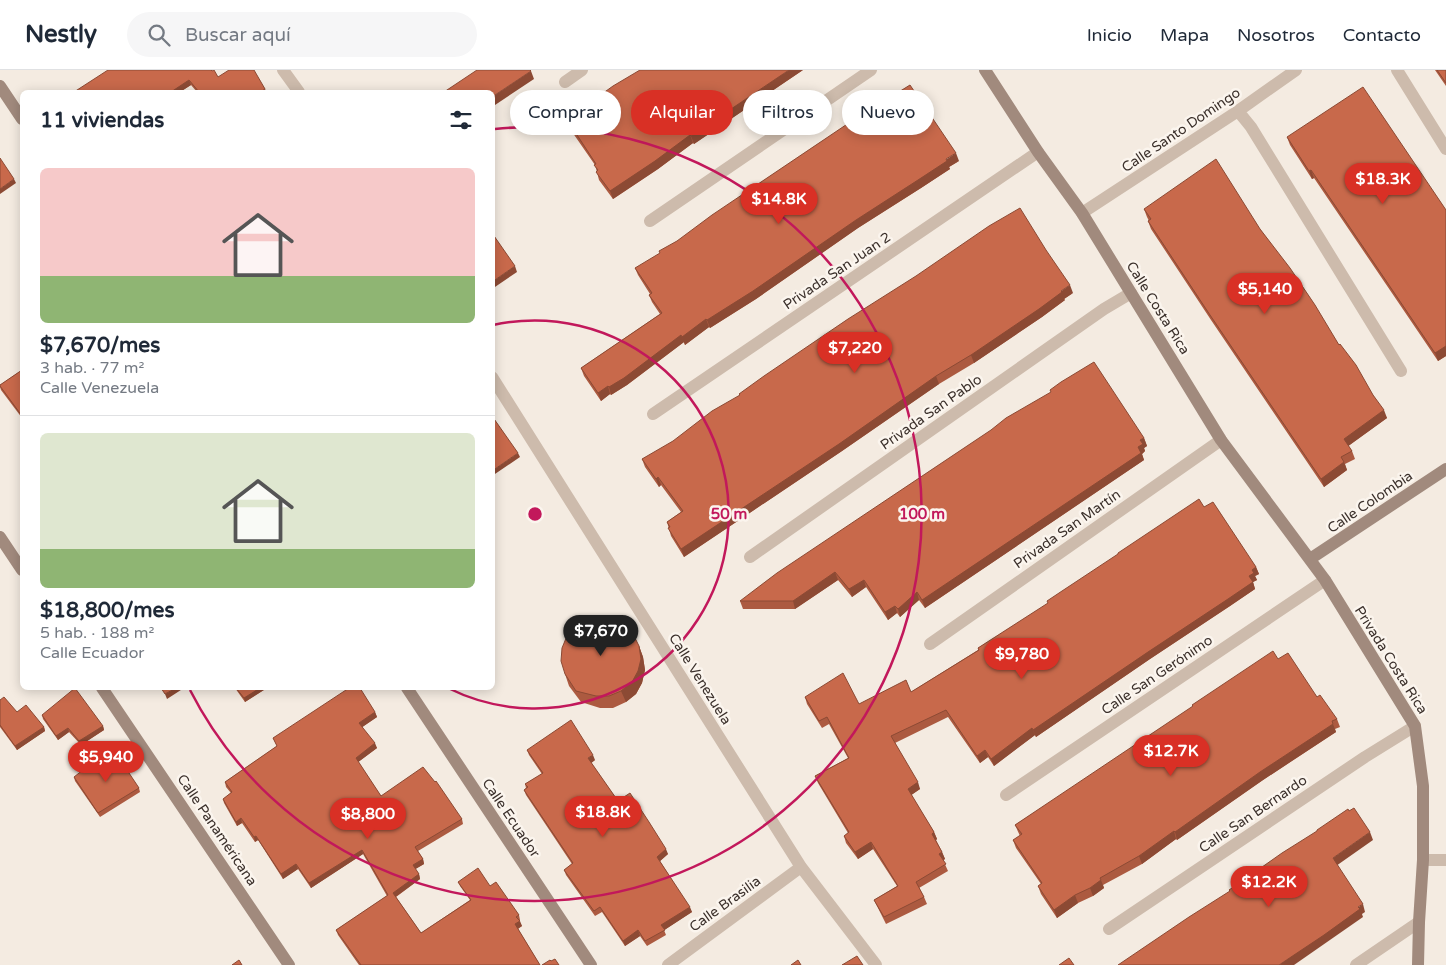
<!DOCTYPE html>
<html lang="es">
<head>
<meta charset="utf-8">
<style>
  body { margin:0; font-family:"Varela Round",sans-serif; background:#f6f6f7; color:#1f2937; height:100vh; display:flex; flex-direction:column; font-size:19px; white-space:nowrap }
  * { box-sizing:border-box; margin:0 }
  p { font-size:16px; color:#747a83 }
  .icon { flex:none; width:28px; height:28px; fill:none; stroke:currentColor; stroke-width:2; stroke-linecap:round; stroke-linejoin:round }
  .map { position:relative; flex:1; overflow:hidden }
  .drawer { position:absolute; left:20px; top:20px; width:475px; height:600px; display:flex; flex-direction:column; background:#fff; border-radius:8px; box-shadow:0 2px 12px #0003 }
  .drawer>* { flex:none }
  .banner { position:absolute; left:510px; top:20px; width:475px; height:45px; display:flex; gap:10px }
  .price { position:absolute; translate:-50% -42px; padding:0 11px; border-radius:18px; background:#d93025; color:#fff; font-size:16px; line-height:32px; filter:drop-shadow(0 1px 2px #0008) }
  .price::after { content:''; position:absolute; left:50%; top:30px; width:15px; height:11px; margin-left:-8px; background:inherit; clip-path:polygon(0 0,100% 0,50% 100%) }
  .price.current { background:#222; color:#fff }
  ul { padding:0; list-style:none }
  li { display:grid; align-content:center; gap:10px; height:265px; padding:0 20px }
  li+li { border-top:1px solid #e0e1e3 }
  li span { display:grid; place-items:center; height:155px; border-radius:8px; color:#555 }
  li>.icon { margin-inline-start:auto }
  span .icon { width:90px; height:90px; fill:#fffc; stroke-width:1 }
  li b { font-size:21px }
  h2 { display:flex; justify-content:space-between; align-items:center; height:60px; padding:0 20px; font-size:21px }
  .pill { padding:0 18px; border-radius:22px; background:#fff; box-shadow:0 2px 12px #0003; font-size:18px; line-height:45px }
  .pill.current { background:#d93025; color:#fff }
  header { display:flex; align-items:center; gap:30px; box-sizing:border-box; height:70px; padding:0 25px; background:#fff; border-bottom:1px solid #e0e1e3 }
  header strong { font-size:24px }
  nav { display:flex; gap:28px; margin-inline-start:auto; font-size:18px }
  .search { width:350px; height:45px; background:#f6f6f7; display:flex; align-items:center; gap:12px; box-sizing:border-box; padding:0 18px; border-radius:28px; color:#747a83; font-size:19px }
  .map>svg:first-child { display:block }
  .lines { fill:none; stroke-linecap:round; stroke-linejoin:round }
  .street { stroke:#cdbbac; stroke-width:12 }
  .secondary { stroke:#a18a7d; stroke-width:12 }
  .wall { fill:#ac5a40 }
  .shaded-wall { fill:#8c4a34 }
  .building { fill:#c8694b; stroke:#8c4a34 }
  .ring { fill:none; stroke:#c2185b; stroke-width:2.5 }
  .labels { text-anchor:middle; dominant-baseline:central; stroke-width:5; stroke-linejoin:round; paint-order:stroke }
  .street-label { font-size:14px; fill:#3b302b; stroke:#fbf5ee }
  .centre { fill:#c2185b; stroke:#fbf5ee; stroke-width:2.5 }
  .ring-label { font-size:15px; text-anchor:middle; font-weight:bold; fill:#c2185b; stroke:#fbf5ee; stroke-width:5; stroke-linejoin:round; paint-order:stroke }
</style>
</head>
<body>
<header>
<strong>Nestly</strong>
<div class="search"><svg class="icon" aria-label="search" viewBox="0 0 24 24"><circle cx="10" cy="10" r="6"/><path d="M15 15l6 6"/></svg>Buscar aquí</div>
<nav><a>Inicio</a><a>Mapa</a><a>Nosotros</a><a>Contacto</a></nav>
</header>
<div class="map">
<svg width="1446" height="895" viewBox="0 0 1446 895">
  <rect width="100%" height="100%" fill="#f4ebe1"/>
  <g class="lines">
    <path class="street" d="M283 0 299 22
      M1397 0 1446 79
      M565 12 582 0
      M1238 41 1251 57 1401 301
      M1082 143 1238 41 1296 0
      M650 151 871 0
      M492 307 801 797 876 895
      M653 344 1038 82
      M750 487 1104 239 1131 223
      M930 574 1221 370
      M1006 725 1325 510
      M1423 790H1446
      M1109 859 1365 687 1415 656
      M668 895 801 797
      M1356 895 1419 852"/>
    <path class="secondary" d="M985 0 1038 82 1082 143 1221 370 1325 510 1415 656 1423 716V790L1419 852 1418 895
      M0 16 22 49
      M0 467 22 500
      M1310 489 1446 399
      M102 618 289 895
      M407 618 591 895"/>
  </g>
  <path class="wall" d="M803 0 694 74 693 73 658 99 613 129 599 110 595 95 568 56 566 48Z
    M1435 0H1446V16Z
    M218 7 267 22H197L191 15 180 22H74Z
    M1287 67 1446 140V286L1438 291 1314 108 1312 109 1290 75Z
    M959 91 949 97 950 99 921 118 858 158 756 229 710 258 709 257 685 275 684 272 627 315 611 325 610 324 601 331 584 306 581 298 660 244 652 232 649 225 650 224 638 205 635 198Z
    M1144 139 1260 159 1373 325 1387 348 1348 376 1352 381 1355 389 1345 394 1347 400 1324 417 1211 250 1151 159 1148 151H1149L1147 147Z
    M1073 223 1064 229 1065 230 1042 247 974 293 939 314 842 381 684 487 671 466 667 452 681 442 661 415 659 417 645 397 642 389Z
    M22 300V348L1 320 0 317V315Z
    M1144 368 1147 376 1144 378 1145 381 1142 384 1144 390 925 538 919 530 900 547 897 543 888 550 866 517 852 527 838 510 795 539H743L740 531Z
    M1204 437 1256 497 1259 504 1255 506 1257 510 1253 512 1255 519 1230 536 1150 589 1036 667 1035 665 994 696 988 687 980 693 948 647 895 673 920 719 911 725 934 762 937 769 936 770 942 782 945 789 943 790 948 801 919 818 924 827 927 834 886 854 874 830 897 816 873 779 858 789 846 773 844 766 848 763 818 713 815 706 848 688 829 654 822 658 807 634 805 627 859 634 911 622 978 580V578Z
    M639 576 643 587 645 600 642 613 636 624 626 632 613 638H600L581 632 569 616 565 604Z
    M1278 589 1317 627 1337 649 1340 657 1335 659 1336 662 1263 710 1177 770 1176 769 1142 794 1103 815 1104 818 1093 826 1078 833 1057 848 1041 824 1038 816 1041 814 1016 778 1013 770 1020 766 1015 755Z
    M235 618H267L245 632Z
    M0 630 17 642 44 657 45 661 17 680 0 657Z
    M375 642 377 647 362 657 377 678 358 692 381 726 462 749 463 754 418 781 423 789 424 794 415 799 419 804 420 809 396 827 421 863 470 830 460 816 458 812 490 816 519 845 520 850 519 851 522 856 518 859 540 895H359L338 865 336 860 387 826 363 784 311 818 298 799 283 809 258 770 255 772 242 753 237 756 224 733 223 729 231 723 226 717 225 712 277 676 273 668Z
    M42 645 103 656 104 660 81 675 69 662 58 670 43 649Z
    M527 680 595 690 591 693 618 731 668 784 660 791 692 842 664 860 666 865 647 876 640 866 625 876 602 842 595 846 566 805 564 800 572 794 526 725 524 720 526 718 525 714 542 704 529 685Z
    M112 698 139 718 140 722 100 747 75 711 74 707Z"/>
  <path class="shaded-wall" d="M789 0H803L694 74 691 66Z
    M531 1 534 9 492 37V27Z
    M189 10 191 15 180 22H171Z
    M265 19 267 22H260Z
    M690 65 693 73 658 99 613 129 610 121Z
    M956 83 959 91 949 97 950 99 921 118 858 158 756 229 710 258 707 250Z
    M1311 100 1314 108 1312 109 1309 101Z
    M14 109 16 113 0 124V119Z
    M515 196 517 202 492 219V212Z
    M1070 215 1073 223 1064 229 1065 230 1042 247 974 293 971 285Z
    M706 249 709 257 685 275 682 267Z
    M681 265 684 272 627 315 611 325 609 317Z
    M1446 276V286L1438 291 1435 283Z
    M936 306 939 314 842 381 684 487 681 479Z
    M608 316 610 324 601 331 598 323Z
    M1384 340 1387 348 1347 377 1344 369Z
    M1144 368 1147 376 1144 378 1145 381 1142 384 1144 390 925 538 922 530 1138 377 1140 370Z
    M518 383 520 387 492 406V401Z
    M1344 392 1347 400 1324 417 1321 409Z
    M658 407 661 415 659 417 656 409Z
    M1256 497 1259 504 1255 506 1257 510 1253 512 1255 519 1230 536 1150 589 1036 667 1033 660Z
    M835 502 838 510 795 539 793 531Z
    M864 510 866 517 852 527 849 519Z
    M917 522 919 530 900 547 898 539Z
    M895 536 897 543 888 550 885 542Z
    M639 576 643 587 645 600 642 613 636 624 626 632 621 621Z
    M176 618H184L167 629 165 624Z
    M260 618H267L245 632 244 628Z
    M375 642 377 647 361 658 359 653Z
    M1333 654 1336 662 1263 710 1177 770 1175 762 1260 702Z
    M103 656 104 660 81 675 79 671Z
    M44 657 45 661 17 680 15 676Z
    M68 658 69 662 58 670 56 666Z
    M1032 658 1035 665 994 696 991 689Z
    M375 673 377 678 357 693 356 688Z
    M985 680 988 687 980 693 977 686Z
    M593 685 595 690 590 694 588 688Z
    M918 712 920 719 910 726 908 719Z
    M241 748 242 753 237 756 236 752Z
    M1174 761 1176 769 1142 794 1139 786Z
    M934 762 937 769 935 771 932 764Z
    M1370 762 1373 770 1336 796 1333 788Z
    M256 766 258 770 255 772 254 767Z
    M871 772 873 779 858 789 855 782Z
    M666 779 668 784 659 792 657 787Z
    M362 780 363 784 311 818 309 813Z
    M942 782 945 789 942 791 939 784Z
    M423 789 424 794 414 800 413 795Z
    M296 794 298 799 283 809 281 804Z
    M419 804 420 809 394 828 393 823Z
    M1101 810 1104 818 1093 826 1090 818Z
    M1075 825 1078 833 1057 848 1054 840Z
    M1363 834 1365 842 1362 844 1363 847 1294 895H1279Z
    M690 837 692 842 663 861 661 855Z
    M520 851 522 856 517 859 515 854Z
    M638 860 640 866 625 876 623 871Z"/>
  <path class="building" d="M108 0H211L212 1 214 0 218 7 229 0H254L265 19 260 22H199L189 10 171 22H74Z
    M477 0H530L531 1 492 27V22H444Z
    M640 0H789L691 66 690 65 655 91 610 121 596 102 598 100 594 95 596 94 566 48 577 42 613 16Z
    M1437 0H1446V13Z
    M910 15 956 83 946 89 947 91 918 110 856 150 753 221 707 250 706 249 682 267 681 265 624 308 609 317 608 316 598 323 581 298 662 243 649 225 652 223 635 198 660 183 659 181 677 171 712 145 880 32 881 33Z
    M1363 17 1446 140V276L1435 283 1311 100 1309 101 1287 67Z
    M0 88 14 109 0 119Z
    M1216 89 1260 159 1290 198 1315 235 1339 275 1340 274 1356 295 1373 325 1384 340 1344 369 1352 381 1341 387 1344 392 1321 409 1208 242 1148 151 1151 149 1144 139Z
    M1020 138 1046 180 1070 215 1061 221 1062 222 1039 239 971 285 936 306 839 374 681 479 668 458 670 457 667 452 683 441 658 407 656 409 642 389 673 371 712 341 740 325 739 324 764 306 848 249 916 206 989 156Z
    M492 163 515 196 492 212Z
    M1094 292 1144 368 1140 370 1143 374 1138 377 1141 383 922 530 917 522 898 539 895 536 885 542 864 510 849 519 835 502 793 531H740L777 503 991 360 1006 348 1051 322 1050 320 1061 312Z
    M22 300V346L0 316V315Z
    M492 346 518 383 492 401Z
    M1199 429 1204 437 1213 432 1256 497 1252 500 1254 503 1249 506 1253 512 1228 529 1148 582 1033 660 1032 658 991 689 985 680 977 686 946 640 891 666 918 712 908 719 934 762 932 764 942 782 939 784 946 794 916 812 924 827 884 847 874 830 898 816 871 772 855 782 844 766 849 762 815 706 849 688 827 647 819 651 805 627 843 603 859 634 906 610 911 622 979 580 978 578 1048 533 1047 531 1062 521 1118 484V483Z
    M600 547 612 549 624 555 633 564 639 576 641 589 638 601 632 612 621 621 609 626H596L576 621 565 604 561 591 562 578 567 566 575 556 586 549Z
    M1273 581 1278 589 1288 583 1317 627 1320 625 1337 649 1332 651 1333 654 1260 702 1175 762 1174 761 1139 786 1100 808 1101 810 1090 818 1075 825 1054 840 1038 816 1042 813 1013 770 1022 764 1015 755 1193 636 1192 635Z
    M75 618 103 656 79 671 68 658 56 666 42 645Z
    M161 618H176L165 624Z
    M236 618H260L244 628Z
    M349 618H360L375 642 359 653 375 673 356 688 381 726 423 697 435 712 436 711 462 749 415 777 423 789 413 795 419 804 393 823 421 863 471 830 458 812 478 798 490 816 496 812 519 845 516 847 520 851 515 854 540 895H361L336 860 388 825 362 780 309 813 296 794 281 804 256 766 254 767 241 748 236 752 223 729 232 722 225 712 277 676 273 668Z
    M4 627 17 642 26 635 44 657 15 676 0 655V630Z
    M571 650 593 685 588 688 618 731 630 723 649 752 666 779 657 787 690 837 661 855 665 860 645 871 638 860 623 871 600 837 594 841 564 800 573 793 524 720 528 717 525 714 543 703 527 680Z
    M102 685 112 698 121 691 139 718 98 743 74 707Z
    M1354 738 1370 762 1333 788 1363 834 1358 837 1360 839 1324 865 1279 895H1118L1189 847 1230 821 1229 820 1238 814 1282 783 1317 761V760L1348 739 1349 741Z
    M857 886 863 895H842Z
    M1069 888 1074 895H1059Z
    M555 889 559 895H542L550 890 551 891Z
    M239 890 242 895H232Z
    M798 890 801 895H791Z"/>
  <g class="ring">
    <path d="M493 255A194 194 0 1 1 448 618"/>
    <path d="M495 59A387 387 0 1 1 190 620"/>
  </g>
  <g class="labels">
    <g class="street-label">
      <text transform="translate(1181 60) rotate(-34)">Calle Santo Domingo</text>
      <text transform="translate(837 201) rotate(-34)">Privada San Juan 2</text>
      <text transform="translate(1158 238) rotate(58)">Calle Costa Rica</text>
      <text transform="translate(931 342) rotate(-35)">Privada San Pablo</text>
      <text transform="translate(1370 432) rotate(-34)">Calle Colombia</text>
      <text transform="translate(1067 459) rotate(-35)">Privada San Martín</text>
      <text transform="translate(1391 590) rotate(58)">Privada Costa Rica</text>
      <text transform="translate(1157 605) rotate(-34)">Calle San Gerónimo</text>
      <text transform="translate(700 609) rotate(58)">Calle Venezuela</text>
      <text transform="translate(1253 744) rotate(-34)">Calle San Bernardo</text>
      <text transform="translate(511 748) rotate(56)">Calle Ecuador</text>
      <text transform="translate(217 760) rotate(56)">Calle Panaméricana</text>
      <text transform="translate(725 834) rotate(-36)">Calle Brasilia</text>
    </g>
  </g>
  <circle cx="535" cy="444" r="8" class="centre"/>
  <g class="ring-label">
    <text x="729" y="449">50 m</text>
    <text x="922" y="449">100 m</text>
  </g>
</svg>
<b class="price" style="left:1383px;top:135px">$18.3K</b>
<b class="price" style="left:779px;top:155px">$14.8K</b>
<b class="price" style="left:1265px;top:245px">$5,140</b>
<b class="price" style="left:855px;top:304px">$7,220</b>
<b class="price current" style="left:601px;top:587px">$7,670</b>
<b class="price" style="left:1022px;top:610px">$9,780</b>
<b class="price" style="left:1171px;top:707px">$12.7K</b>
<b class="price" style="left:106px;top:713px">$5,940</b>
<b class="price" style="left:603px;top:768px">$18.8K</b>
<b class="price" style="left:368px;top:770px">$8,800</b>
<b class="price" style="left:1269px;top:838px">$12.2K</b>
<div class="banner">
<a class="pill">Comprar</a>
<a class="pill current">Alquilar</a>
<a class="pill">Filtros</a>
<a class="pill">Nuevo</a>
</div>
<section class="drawer">
<h2>11 viviendas<svg class="icon" aria-label="filters" viewBox="0 0 24 24"><path d="M4 7h16M4 17h16"/><circle cx="9" cy="7" r="2"/><circle cx="15" cy="17" r="2"/></svg></h2>
<ul>
<li><span style="background:linear-gradient(#f6c9c9 70%,#8fb573 0)"><svg class="icon" aria-label="home" viewBox="0 0 24 24"><path d="M3 11l9-7 9 7M6 9v11h12V9"/></svg></span><div><b>$7,670/mes</b><p>3 hab. · 77 m²</p><p>Calle Venezuela</p></div></li>
<li><span style="background:linear-gradient(#dfe7d0 75%,#8fb573 0)"><svg class="icon" aria-label="home" viewBox="0 0 24 24"><path d="M3 11l9-7 9 7M6 9v11h12V9"/></svg></span><div><b>$18,800/mes</b><p>5 hab. · 188 m²</p><p>Calle Ecuador</p></div></li>
</ul>
</section>
</div>
</body>
</html>
